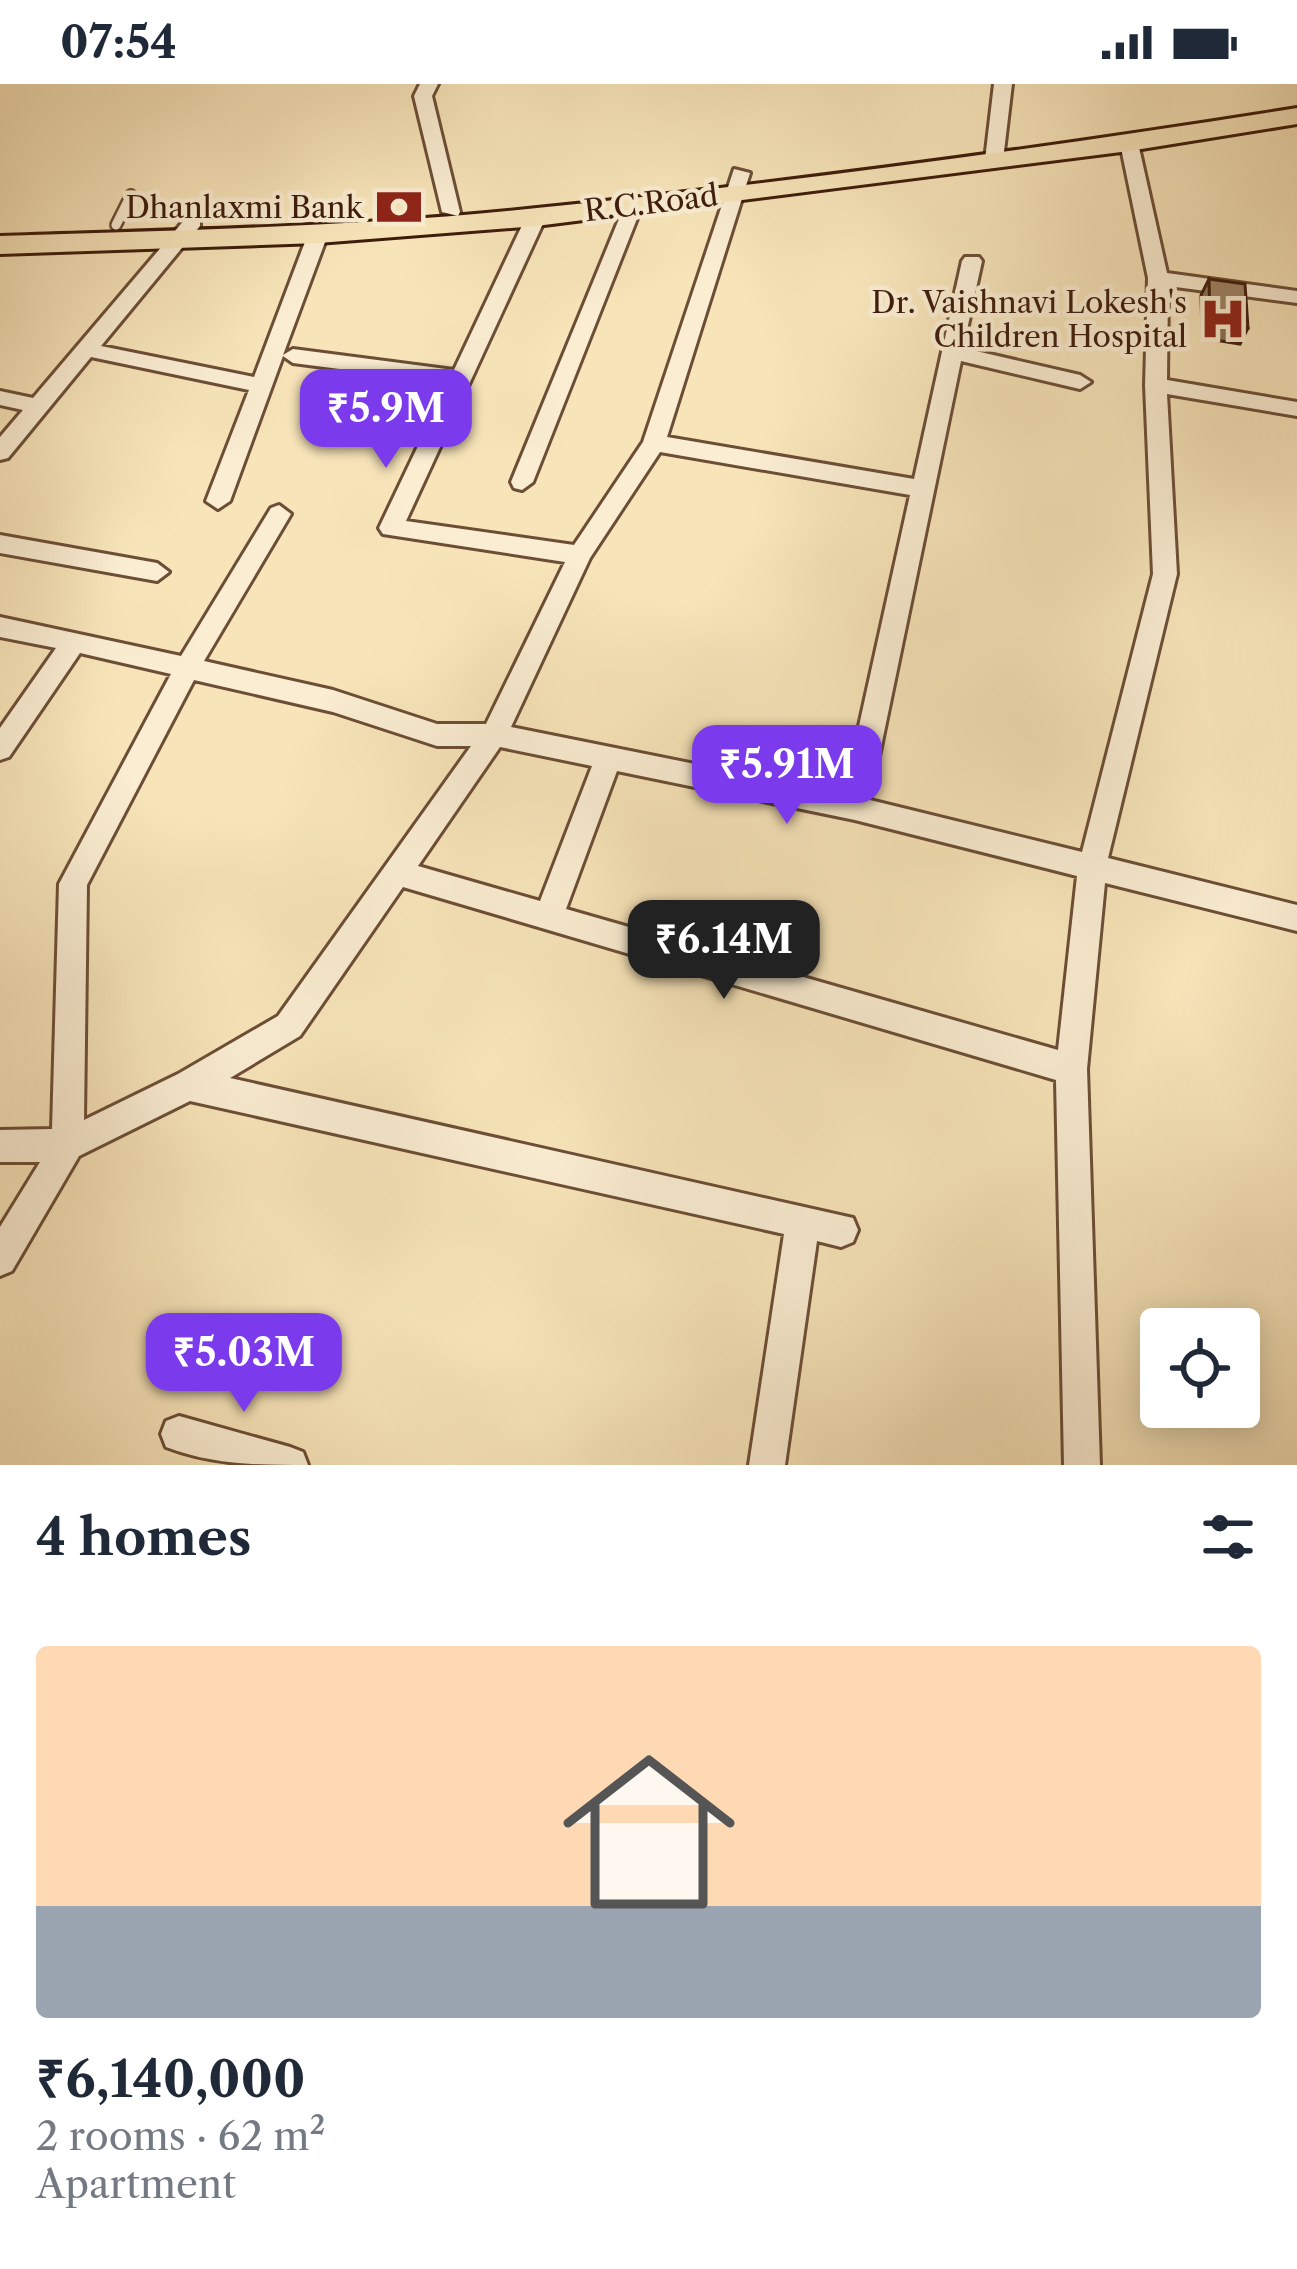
<!DOCTYPE html>
<html lang="en">
<head>
<meta charset="utf-8">
<style>
  body { margin:0; font-family:"Libre Caslon Text",serif; background:#f2f2f3; color:#1f2937; height:100vh; display:flex; flex-direction:column; font-size:45px; white-space:nowrap }
  * { box-sizing:border-box; margin:0 }
  p { font-size:39px; color:#747a83 }
  .icon { flex:none; width:66px; height:66px; fill:none; stroke:currentColor; stroke-width:2; stroke-linecap:round; stroke-linejoin:round }
  .map { position:relative; height:1381px; overflow:hidden }
  .details { display:flex; flex-direction:column; background:#fff; flex:1 }
  .details>* { flex:none }
  .tools { position:absolute; left:1140px; top:1224px; display:grid; gap:24px }
  .tools a { display:grid; place-items:center; width:120px; height:120px; border-radius:12px; background:#fff; box-shadow:0 6px 30px #0003; font-size:60px }
  .price { position:absolute; translate:-50% -102px; padding:0 27px; border-radius:24px; background:#7c3aed; color:#fff; font-size:39px; line-height:78px; filter:drop-shadow(0 3px 6px #0008) }
  .price::after { content:''; position:absolute; left:50%; top:72px; width:36px; height:27px; margin-left:-18px; background:inherit; clip-path:polygon(0 0,100% 0,50% 100%) }
  .price.on { background:#222; color:#fff }
  ul { padding:0; list-style:none }
  li { display:grid; align-content:center; gap:24px; height:636px; padding:0 36px }
  li+li { border-top:3px solid #e0e1e3 }
  li span { display:grid; place-items:center; height:372px; border-radius:12px; color:#555 }
  li>.icon { margin-inline-start:auto }
  span .icon { width:216px; height:216px; fill:#fffc; stroke-width:1 }
  li b { font-size:51px }
  h2 { display:flex; justify-content:space-between; align-items:center; height:144px; padding:0 36px; font-size:51px }
  .status { display:flex; justify-content:space-between; align-items:center; height:84px; padding:0 60px; background:#fff; direction:ltr }
  .status svg { height:33px; fill:currentColor }
  .map>svg:first-child { display:block }
  .lines { fill:none; stroke-linecap:round; stroke-linejoin:round }
  .service-casing { stroke:#6c4e36; stroke-width:14 }
  .minor-casing { stroke:#6c4e36; stroke-width:6 }
  .primary-casing { stroke:#3e1c0b; stroke-width:6 }
  .service { stroke:#faedd2; stroke-width:9 }
  .minor { fill:#faedd2; fill-rule:evenodd }
  .primary { fill:#f7e4b9; fill-rule:evenodd }
  .wall { fill:#887257; stroke:#3e1c0b; stroke-width:3 }
  .building { fill:#9e8465; stroke:#3e1c0b; stroke-width:3 }
  .labels { text-anchor:middle; dominant-baseline:central; stroke-width:9; stroke-linejoin:round; paint-order:stroke }
  .far-street-label { font-size:30px; fill:#3e1c0b; stroke:#faedd2 }
  .far-poi-label { font-size:30px; fill:#3e1c0b; stroke:#faedd2; text-anchor:end }
</style>
</head>
<body>
<div class="status"><b>07:54</b><svg viewBox="0 0 49 12"><path d="M0 12V9h3v3zM5 12V6h3v6zM10 12V3h3v9zM15 12V0h3v12zM26 1h20v11H26zM47 4h2v5h-2z"/></svg></div>
<div class="map">
<svg width="1297" height="1381" viewBox="0 0 1297 1381">
  <rect width="100%" height="100%" fill="#f7e4b9"/>
  <filter id="stains"><feTurbulence type="fractalNoise" baseFrequency=".00167" numOctaves="4"/><feColorMatrix values="0 0 0 0 .2 0 0 0 0 .09 0 0 0 0 .02 0 0 0 .5 -.17"/></filter>
  <radialGradient id="worn" r=".72"><stop offset=".6" stop-color="#630" stop-opacity="0"/><stop offset="1" stop-color="#630" stop-opacity=".3"/></radialGradient>
  <g class="lines">
    <defs>
      <path id="service" d="M116 141 131 111"/>
      <path id="minor" d="M420 0H438L432 12 460 128 458 132 442 128 414 12Z
        M994 0H1012L1003 76 994 81 985 76Z
        M1129 54 1138 59 1167 189 1297 207V219L1168 202 1167 296 1297 318V332L1167 310 1177 490 1108 774 1297 821V847L1105 799 1087 985 1100 1381H1064L1056 996 403 803 300 952 230 994 853 1134 858 1146 853 1158 841 1163 817 1157 785 1381H749L784 1150 190 1017 79 1072 12 1187 0 1192V1143L40 1078H0V1046L52 1045 59 800 171 590 80 569 9 673 0 676V644L56 564 0 553V533L181 572 271 424 279 421 291 430 204 577 333 606 437 640H486L565 478 383 450 379 444 448 299 293 279 283 272 230 417 218 425 206 417 249 306 91 273 8 374 0 376V353L23 326 0 321V307L33 314 186 134H200V142L101 262 254 293 308 150 318 144 328 150 283 271 293 265 454 286 526 133 543 129 546 133 406 437 574 461 643 358 734 85 750 89 667 353 914 395 962 177 965 173H979L982 177 963 264 1080 291 1091 298 1080 305 961 277 870 716 1082 768 1153 490 1145 301 1148 194 1120 59ZM660 368 910 411 844 710 511 643 590 474ZM194 596 333 628 437 662H471L278 932 178 990 84 1036 87 801ZM500 663 592 682 540 817 418 782ZM617 687 855 736 1077 792 1058 966 566 825Z
        M626 118 642 122 533 398 522 406 514 404 511 398Z
        M0 451 157 479 169 488 157 497 0 469Z
        M179 1332 290 1363 303 1368 308 1381C258 1381 213 1381 166 1363L161 1350 166 1337Z"/>
      <path id="primary" d="M1297 24V40L1129 67 536 142 318 159 0 170V152C179 146 359 143 537 124 791 98 1045 64 1297 24Z"/>
    </defs>
    <use href="#service" class="service-casing"/>
    <use href="#minor" class="minor-casing"/>
    <use href="#primary" class="primary-casing"/>
    <use href="#service" class="service"/>
    <use href="#minor" class="minor"/>
    <use href="#primary" class="primary"/>
  </g>
  <path class="wall" d="M1209 195 1248 244 1240 260 1202 254 1201 211Z"/>
  <path class="building" d="M1209 195 1245 200 1248 244 1210 238Z"/>
  <defs>
    <symbol id="bank-bare" viewBox="-9 -9 18 18"><path d="M-6-4H6V4H-6ZM0-2.3a2.3 2.3 0 1 0 0 4.6a2.3 2.3 0 1 0 0-4.6Z" fill="#8f2418" stroke="#faedd2" stroke-width="2.5" paint-order="stroke"/></symbol>
    <symbol id="hospital-bare" viewBox="-9 -9 18 18"><path d="M-5-5h3v3.5h4V-5h3V5h-3V1.5h-4V5h-3Z" fill="#8f2418" stroke="#faedd2" stroke-width="2.5" paint-order="stroke"/></symbol>
  </defs>
  <g fill-rule="evenodd">
    <use href="#bank-bare" x="366" y="90" width="66" height="66"/>
    <use href="#hospital-bare" x="1190" y="202" width="66" height="66"/>
  </g>
  <g class="labels">
    <g class="far-street-label">
      <text transform="translate(651 119) rotate(-7)">R.C.Road</text>
    </g>
    <g class="far-poi-label">
      <text x="363" y="123">Dhanlaxmi Bank</text>
      <text x="1187" y="218">Dr. Vaishnavi Lokesh's<tspan x="1187" dy="34">Children Hospital</tspan></text>
    </g>
  </g>
  <rect width="100%" height="100%" filter="url(#stains)"/>
  <rect width="100%" height="100%" fill="url(#worn)"/>
</svg>
<div class="tools">
<a><svg class="icon" aria-label="locate" viewBox="0 0 24 24"><circle cx="12" cy="12" r="6"/><path d="M12 2v4M12 18v4M2 12h4M18 12h4"/></svg></a>
</div>
<b class="price" style="left:386px;top:387px">₹5.9M</b>
<b class="price" style="left:787px;top:743px">₹5.91M</b>
<b class="price on" style="left:724px;top:918px">₹6.14M</b>
<b class="price" style="left:244px;top:1331px">₹5.03M</b>
</div>
<section class="details">
<h2>4 homes<svg class="icon" aria-label="filters" viewBox="0 0 24 24"><path d="M4 7h16M4 17h16"/><circle cx="9" cy="7" r="2"/><circle cx="15" cy="17" r="2"/></svg></h2>
<ul>
<li><span style="background:linear-gradient(#ffd9b3 70%,#9aa5b1 0)"><svg class="icon" aria-label="home" viewBox="0 0 24 24"><path d="M3 11l9-7 9 7M6 9v11h12V9"/></svg></span><div><b>₹6,140,000</b><p>2 rooms · 62 m²</p><p>Apartment</p></div></li>
</ul>
</section>
</body>
</html>
